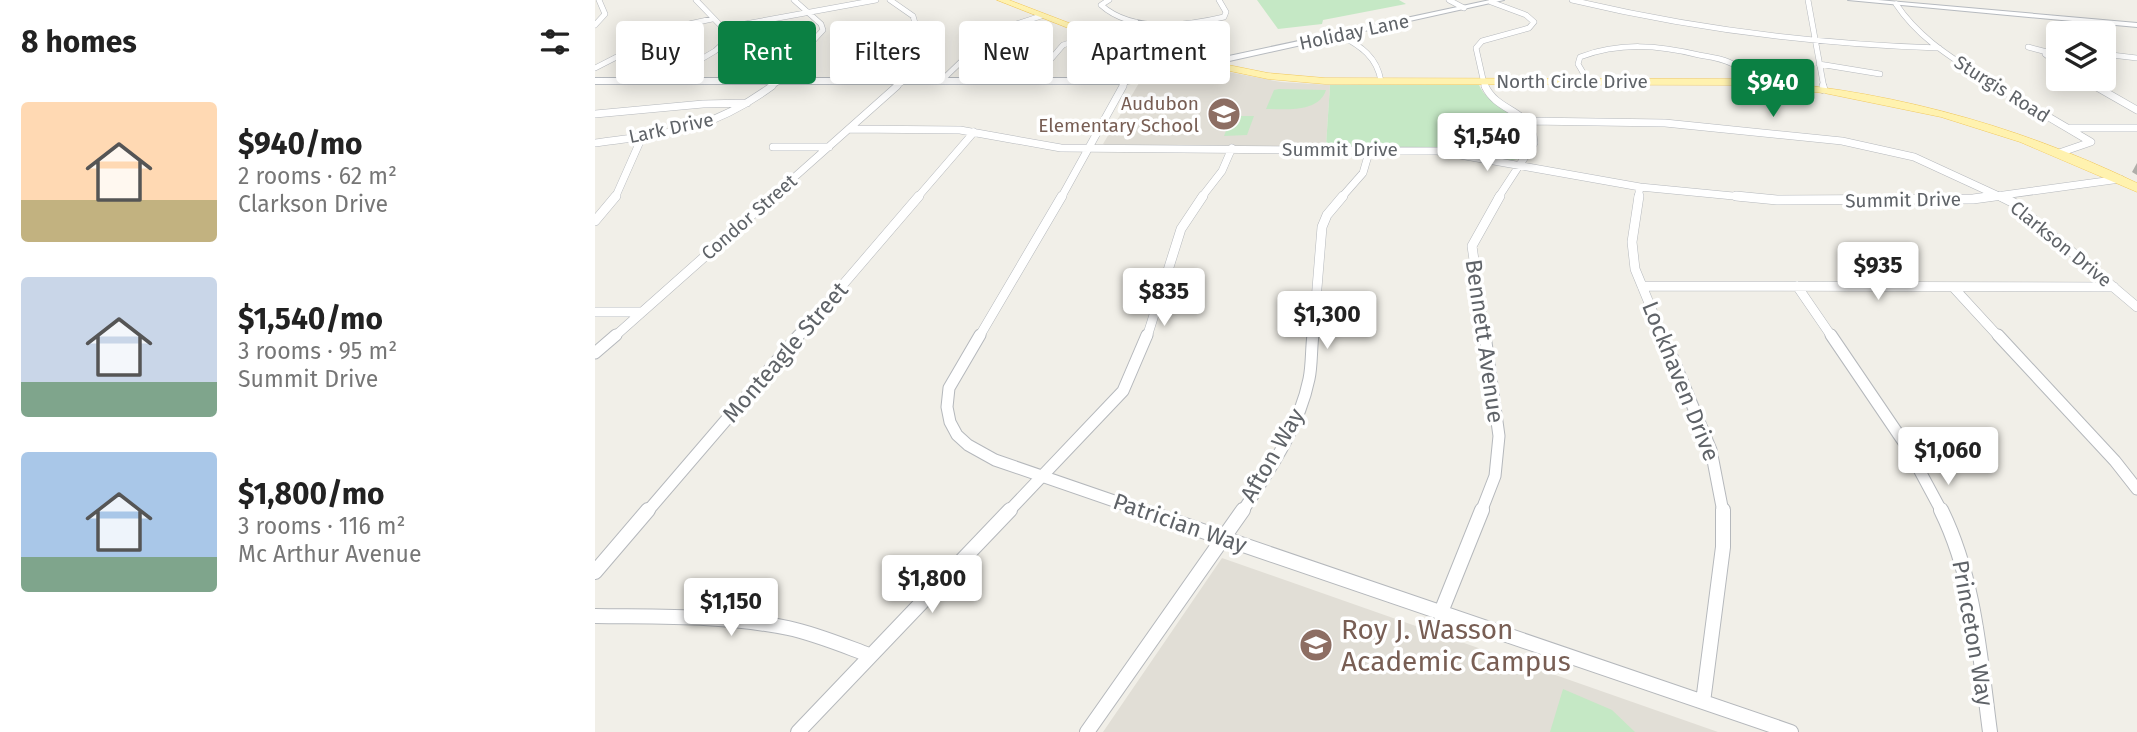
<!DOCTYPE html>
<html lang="en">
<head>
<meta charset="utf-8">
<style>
  body { margin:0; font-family:"Fira Sans",sans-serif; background:#f6f6f6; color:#222; height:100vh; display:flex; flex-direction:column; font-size:26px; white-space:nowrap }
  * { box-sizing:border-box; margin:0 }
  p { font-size:23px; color:#767676 }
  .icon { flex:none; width:38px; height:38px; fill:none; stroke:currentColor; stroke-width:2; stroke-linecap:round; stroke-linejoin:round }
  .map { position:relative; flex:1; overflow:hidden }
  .sheet { display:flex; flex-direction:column; background:#fff; width:595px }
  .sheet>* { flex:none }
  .hud { position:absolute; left:21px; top:21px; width:665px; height:63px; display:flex; gap:14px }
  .fabs { position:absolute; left:1451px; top:21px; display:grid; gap:14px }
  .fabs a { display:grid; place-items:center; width:70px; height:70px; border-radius:7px; background:#fff; box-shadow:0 4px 18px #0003; font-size:35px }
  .price { position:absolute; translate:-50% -60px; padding:0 16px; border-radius:7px; background:#fff; color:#222; font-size:23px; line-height:46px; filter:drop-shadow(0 2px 4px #0008) }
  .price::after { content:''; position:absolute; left:50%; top:42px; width:21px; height:16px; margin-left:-10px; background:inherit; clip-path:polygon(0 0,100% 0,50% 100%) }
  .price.selected { background:#0b8043; color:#fff }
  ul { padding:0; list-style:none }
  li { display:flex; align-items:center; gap:21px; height:175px; padding:0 21px }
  li span { display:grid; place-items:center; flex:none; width:196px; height:140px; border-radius:7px; color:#555 }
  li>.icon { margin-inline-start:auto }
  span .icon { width:84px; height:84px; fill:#fffc; stroke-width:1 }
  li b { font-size:30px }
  h2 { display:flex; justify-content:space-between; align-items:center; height:84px; padding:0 21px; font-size:30px }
  .pill { padding:0 24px; border-radius:7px; background:#fff; box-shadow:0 4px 18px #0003; font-size:24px; line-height:63px }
  .pill.selected { background:#0b8043; color:#fff }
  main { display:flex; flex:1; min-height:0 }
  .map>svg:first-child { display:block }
  .education { fill:#e1ded6 }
  .green { fill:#c5e8c5 }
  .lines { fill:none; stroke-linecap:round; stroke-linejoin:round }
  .street-far4-casing { stroke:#b5b8bc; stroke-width:6 }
  .street-far3-casing { stroke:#b5b8bc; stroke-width:8 }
  .street-far2-casing { stroke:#b5b8bc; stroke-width:10 }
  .street-far1-casing { stroke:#b5b8bc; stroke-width:13 }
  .street-casing { stroke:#b5b8bc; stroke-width:16 }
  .secondary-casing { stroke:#b6babf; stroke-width:2 }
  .primary-casing { stroke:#f2c960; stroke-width:1 }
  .street-far4 { stroke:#fff; stroke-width:5 }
  .street-far3 { stroke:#fff; stroke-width:7 }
  .street-far2 { stroke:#fff; stroke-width:9 }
  .street-far1 { stroke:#fff; stroke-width:11 }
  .street { stroke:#fff; stroke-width:14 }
  .secondary { fill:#fff; fill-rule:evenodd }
  .primary { fill:#fff2af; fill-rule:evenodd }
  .wall { fill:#afaea9 }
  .labels { text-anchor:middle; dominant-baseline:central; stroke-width:7; stroke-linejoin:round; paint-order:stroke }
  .far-street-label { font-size:19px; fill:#5f6368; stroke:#fff }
  .far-education-label { font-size:19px; fill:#785e54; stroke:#fff; text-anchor:end }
  .street-label { font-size:23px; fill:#5f6368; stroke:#fff }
  .near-education-label { font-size:28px; fill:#785e54; stroke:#fff; text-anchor:start }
</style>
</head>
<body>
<main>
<section class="sheet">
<h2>8 homes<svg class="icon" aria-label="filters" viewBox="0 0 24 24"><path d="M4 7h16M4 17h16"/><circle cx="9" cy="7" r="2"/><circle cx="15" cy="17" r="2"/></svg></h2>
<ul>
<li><span style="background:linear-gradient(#ffd9b3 70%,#c2b280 0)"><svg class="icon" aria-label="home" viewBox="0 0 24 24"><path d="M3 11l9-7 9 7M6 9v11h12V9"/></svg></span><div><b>$940/mo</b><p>2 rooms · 62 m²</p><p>Clarkson Drive</p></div></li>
<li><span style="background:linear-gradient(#c9d6e8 75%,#7fa58c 0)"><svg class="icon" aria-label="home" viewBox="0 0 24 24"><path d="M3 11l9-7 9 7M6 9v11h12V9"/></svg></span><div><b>$1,540/mo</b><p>3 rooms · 95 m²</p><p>Summit Drive</p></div></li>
<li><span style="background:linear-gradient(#a9c7e8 75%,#7fa58c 0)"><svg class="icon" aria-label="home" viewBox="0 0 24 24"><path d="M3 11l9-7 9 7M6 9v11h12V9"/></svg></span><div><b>$1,800/mo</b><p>3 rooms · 116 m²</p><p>Mc Arthur Avenue</p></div></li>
</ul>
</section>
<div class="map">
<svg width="1542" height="732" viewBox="0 0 1542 732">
  <rect width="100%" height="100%" fill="#f1efe8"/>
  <path class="education" d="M612 68 686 82 735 85 731 146H512L508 144 544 83Z
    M627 558 1123 732H508Z"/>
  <path class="green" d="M662 0H804L811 4 728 20 727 24 683 29Z
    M735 85H884C898 117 955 114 923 159L917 160 819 147 731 146Z
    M684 89 731 90C724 113 690 109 671 109L679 90Z
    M630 116H659L652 135 629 136 632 128 626 127Z
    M968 689 1017 710 1040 732H955Z"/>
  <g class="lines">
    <defs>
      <path id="street-far4" d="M514 0 506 5C537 33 591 26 629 17L631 12 624 0
        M854 0 869 8
        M977 0C1098 29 1219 44 1344 48
        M1213 0 1229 88
        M1301 4C1327 43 1365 62 1403 88
        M0 25 10 14 4 0
        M128 28 281 0
        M745 35C766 46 782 57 786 81
        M1433 47 1452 52
        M1463 50 1450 54 1463 64
        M1508 54 1542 58
        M1224 64 1285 74
        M0 68 80 27 117 19
        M1488 79 1504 88
        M69 81 120 51 133 39 128 28 101 0
        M159 81 215 44 228 30 226 24 199 0
        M251 81 320 23 318 16 295 0
        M346 81 397 32 446 16
        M437 81 468 45 541 22
        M993 81 983 64 985 57C1025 42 1063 45 1104 55 1116 57 1131 59 1141 66 1147 70 1151 78 1155 83
        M174 88 184 81
        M300 88 308 81
        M527 88 531 81
        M890 88 881 48 887 41 934 28 939 22 931 15 896 2"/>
      <path id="street-far3" d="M890 86C903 114 937 108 939 143L903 198
        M1228 86 1229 90
        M1401 86 1496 142 1464 153
        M1500 86 1542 110
        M0 114 108 104 152 103
        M934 121 1070 123 1247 141 1319 157 1408 198
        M1475 128H1542
        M254 129 365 130 466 148 842 151 1045 187 1159 198
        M0 143C74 133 114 132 177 86
        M178 147H234
        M20 198 47 137
        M176 198 302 86
        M322 198 379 132
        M466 198 528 86
        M606 198 627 171 637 148
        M746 198 768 173 775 149
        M1043 198 1045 187
        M1387 198 1525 179"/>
      <path id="street-far2" d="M1044 196 1037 242 1040 269 1068 337
        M1141 196 1182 200 1378 199 1400 196
        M1405 196 1419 203 1542 307
        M0 221 21 196
        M1047 286 1519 287
        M1202 286 1237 337
        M1358 287 1404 337
        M0 312H47
        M19 337 178 196
        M203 337 324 196
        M384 337 467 196
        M552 337 586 229 608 196
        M718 337 727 227 732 215 748 196
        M890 337 877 246 905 196"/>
      <path id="street-far1" d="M385 335 354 388 352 407 355 422 362 435 373 445 400 460 551 512
        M1068 335 1116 450 1128 512
        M1236 335 1312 447 1347 512
        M1403 335 1520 461 1542 489
        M0 353 21 335
        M52 512 204 335
        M413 512 528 391 552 335
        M647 512C674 471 704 428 714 379 717 365 716 349 718 335
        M886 512 900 476 904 436 890 335"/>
      <path id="street" d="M546 510 1196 732
        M1346 510C1380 579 1385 657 1395 732
        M0 572 53 510
        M846 612 887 510
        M0 616C64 617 129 615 193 628 221 634 247 645 274 655
        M1108 702 1128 547V510
        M203 732 415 510
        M492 732 648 510"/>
      <path id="secondary" d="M895 0H909L531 84H0V78H531Z
        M1253 0H1283L1542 23V27Z"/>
      <path id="primary" d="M402 0H414L529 44 673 73 730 78 1141 79C1281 87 1416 122 1542 183V192L1425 142 1346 117 1229 93 1141 85 730 84 673 79 524 48Z"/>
    </defs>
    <use href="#street-far4" class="street-far4-casing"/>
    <use href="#street-far3" class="street-far3-casing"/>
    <use href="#street-far2" class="street-far2-casing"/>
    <use href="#street-far1" class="street-far1-casing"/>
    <use href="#street" class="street-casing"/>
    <use href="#secondary" class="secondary-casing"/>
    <use href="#primary" class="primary-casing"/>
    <use href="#street-far4" class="street-far4"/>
    <use href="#street-far3" class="street-far3"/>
    <use href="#street-far2" class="street-far2"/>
    <use href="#street-far1" class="street-far1"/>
    <use href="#street" class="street"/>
    <use href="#secondary" class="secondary"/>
    <use href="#primary" class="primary"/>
  </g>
  <path class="wall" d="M1542 163V175L1537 172Z"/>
  <defs>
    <symbol id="school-disc" viewBox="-11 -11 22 22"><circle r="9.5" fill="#8d6e63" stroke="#fff"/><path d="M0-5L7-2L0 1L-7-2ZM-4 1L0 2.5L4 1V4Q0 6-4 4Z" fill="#fff"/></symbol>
  </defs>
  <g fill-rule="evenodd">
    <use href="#school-disc" x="610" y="95" width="38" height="38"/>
    <use href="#school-disc" x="702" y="626" width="38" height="38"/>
  </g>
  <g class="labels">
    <g class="far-street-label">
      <text transform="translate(759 32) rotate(-12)">Holiday Lane</text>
      <text x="977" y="81">North Circle Drive</text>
      <text transform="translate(1407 89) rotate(32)">Sturgis Road</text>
      <text transform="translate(76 128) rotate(-12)">Lark Drive</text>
      <text x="745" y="149">Summit Drive</text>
      <text transform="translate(1308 200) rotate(-1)">Summit Drive</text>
      <text transform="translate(154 217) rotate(-41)">Condor Street</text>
      <text transform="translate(1466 244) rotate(39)">Clarkson Drive</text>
    </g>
    <g class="far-education-label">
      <text x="604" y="103">Audubon<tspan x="604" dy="22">Elementary School</tspan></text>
    </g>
    <g class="street-label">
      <text transform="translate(890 341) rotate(82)">Bennett Avenue</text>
      <text transform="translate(190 352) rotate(-49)">Monteagle Street</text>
      <text transform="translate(1086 381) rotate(68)">Lockhaven Drive</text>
      <text transform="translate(677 455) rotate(-60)">Afton Way</text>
      <text transform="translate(585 523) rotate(19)">Patrician Way</text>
      <text transform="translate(1378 633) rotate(80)">Princeton Way</text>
    </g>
    <g class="near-education-label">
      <text x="746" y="629">Roy J. Wasson<tspan x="746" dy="32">Academic Campus</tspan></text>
    </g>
  </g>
</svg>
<div class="fabs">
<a><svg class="icon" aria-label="layers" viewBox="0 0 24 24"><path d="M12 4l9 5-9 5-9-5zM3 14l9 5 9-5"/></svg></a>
</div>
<b class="price selected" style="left:1178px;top:119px">$940</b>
<b class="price" style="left:892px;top:173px">$1,540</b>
<b class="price" style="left:1283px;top:302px">$935</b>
<b class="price" style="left:569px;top:328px">$835</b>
<b class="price" style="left:732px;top:351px">$1,300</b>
<b class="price" style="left:1353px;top:487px">$1,060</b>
<b class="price" style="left:337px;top:615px">$1,800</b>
<b class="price" style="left:136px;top:638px">$1,150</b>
<div class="hud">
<a class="pill">Buy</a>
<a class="pill selected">Rent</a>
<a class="pill">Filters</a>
<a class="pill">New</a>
<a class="pill">Apartment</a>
</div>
</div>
</main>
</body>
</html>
